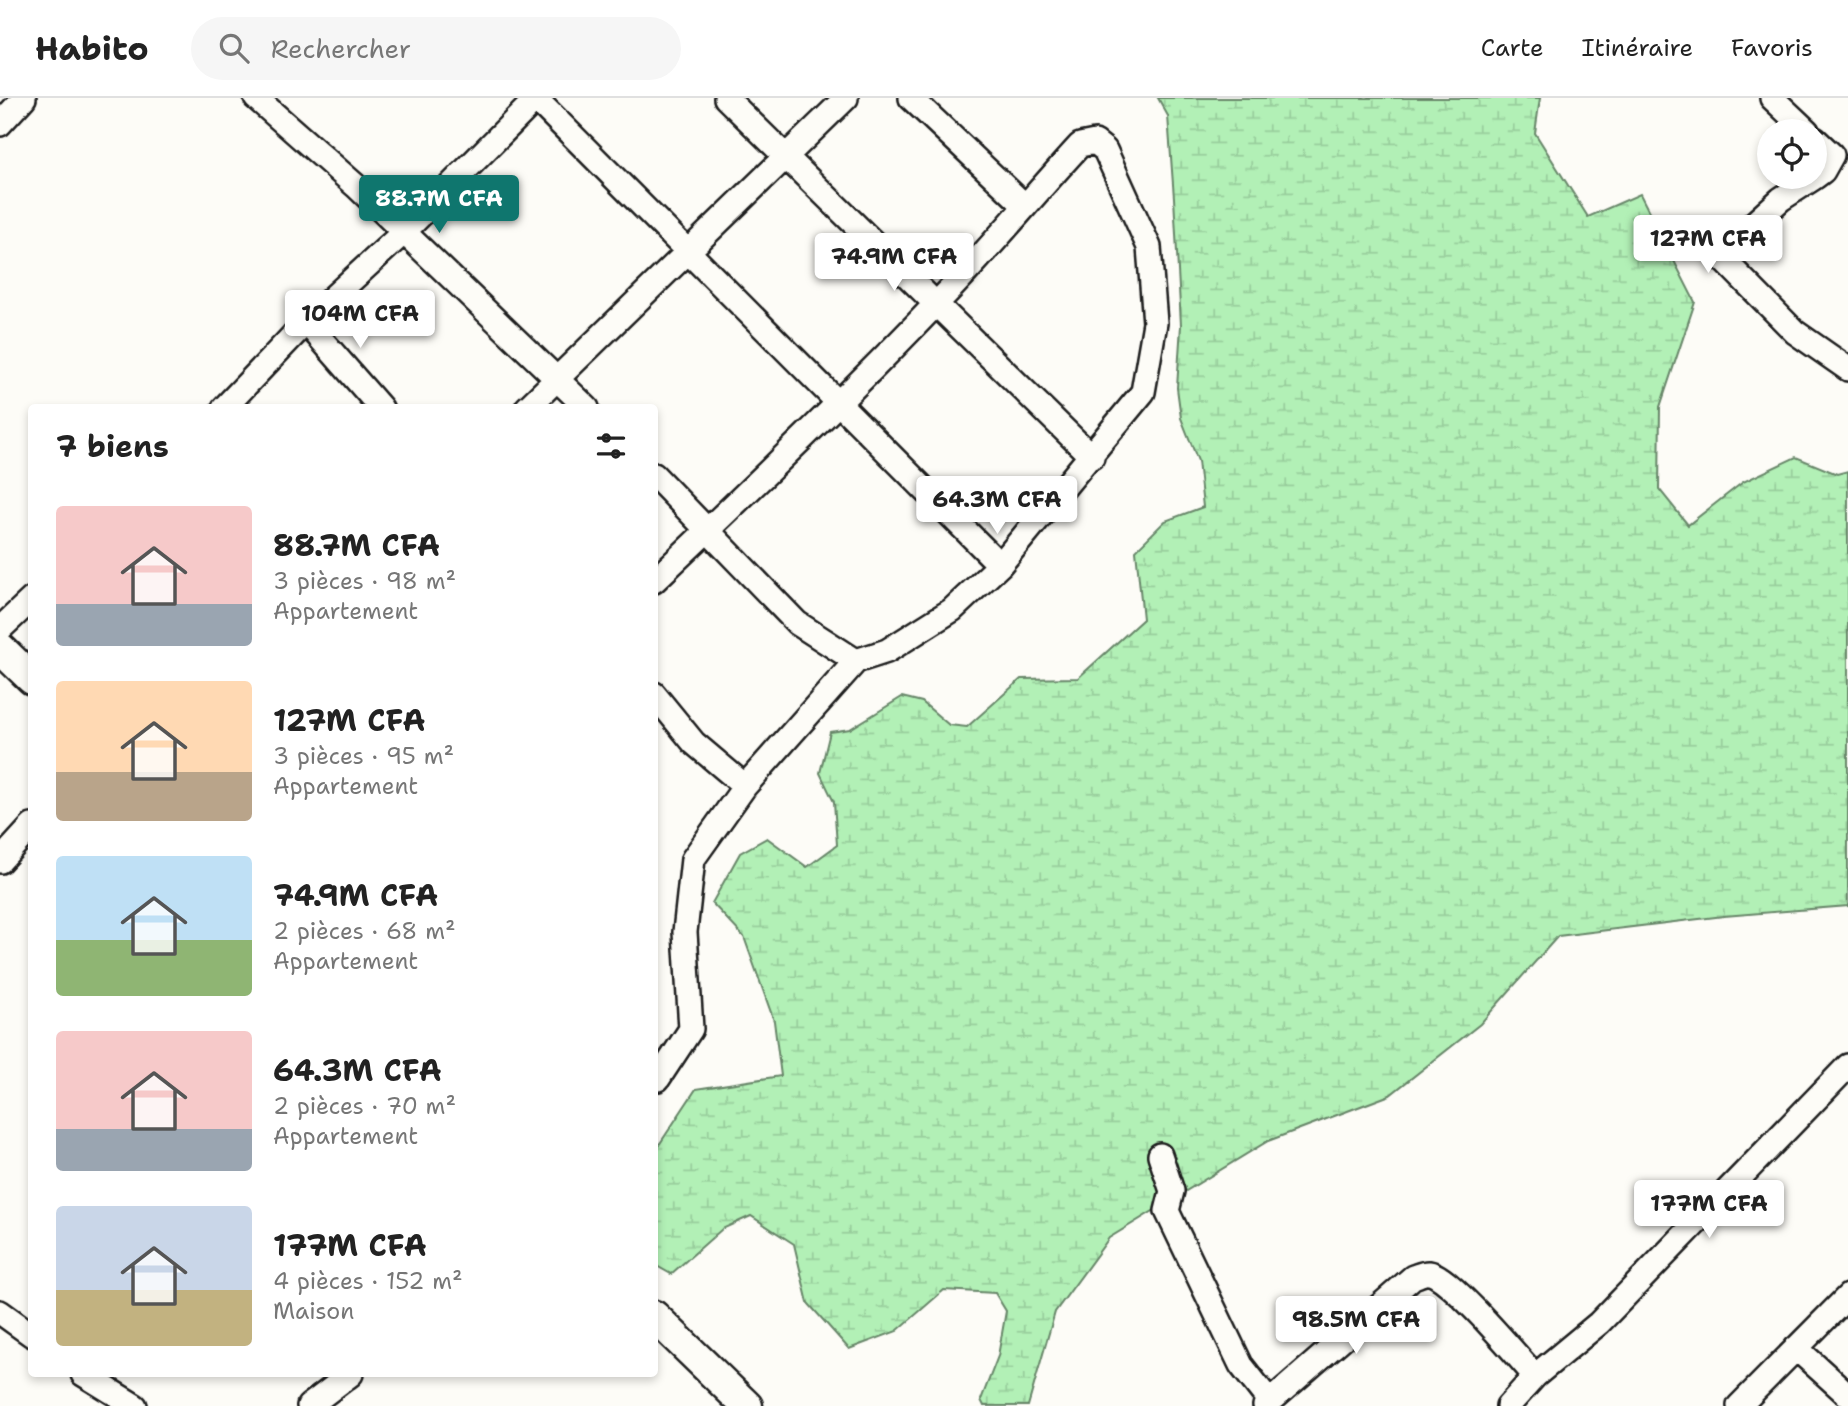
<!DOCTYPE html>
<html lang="fr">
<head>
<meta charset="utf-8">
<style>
  body { margin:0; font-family:"Shantell Sans",sans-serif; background:#f6f6f6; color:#222; height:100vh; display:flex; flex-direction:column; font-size:26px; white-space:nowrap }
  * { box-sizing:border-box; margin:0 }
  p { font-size:23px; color:#767676 }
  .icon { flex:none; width:38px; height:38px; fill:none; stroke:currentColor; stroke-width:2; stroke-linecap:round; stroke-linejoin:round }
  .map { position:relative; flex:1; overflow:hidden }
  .sheet { position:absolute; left:28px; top:306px; width:630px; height:973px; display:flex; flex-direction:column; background:#fff; border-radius:7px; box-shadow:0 4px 10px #0003 }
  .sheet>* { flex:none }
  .fabs { position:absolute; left:1757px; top:21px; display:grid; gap:14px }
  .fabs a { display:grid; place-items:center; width:70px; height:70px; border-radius:50%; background:#fff; box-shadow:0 4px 10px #0003; font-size:35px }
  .price { position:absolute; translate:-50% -60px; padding:0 16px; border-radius:7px; background:#fff; color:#222; font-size:23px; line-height:46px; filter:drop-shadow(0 2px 4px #0008) }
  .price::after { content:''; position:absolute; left:50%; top:42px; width:21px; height:16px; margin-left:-10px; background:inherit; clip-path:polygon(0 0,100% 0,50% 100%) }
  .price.active { background:#0f766e; color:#fff }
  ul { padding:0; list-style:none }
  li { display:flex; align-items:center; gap:21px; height:175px; padding:0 28px }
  li span { display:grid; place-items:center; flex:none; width:196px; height:140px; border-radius:7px; color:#555 }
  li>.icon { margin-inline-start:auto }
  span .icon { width:84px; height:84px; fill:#fffc; stroke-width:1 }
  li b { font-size:30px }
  h2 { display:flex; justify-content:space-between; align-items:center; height:84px; padding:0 28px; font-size:30px }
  header { display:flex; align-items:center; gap:42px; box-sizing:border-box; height:98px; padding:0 35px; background:#fff; border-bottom:2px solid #e0e0e0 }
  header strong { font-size:33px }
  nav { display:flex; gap:38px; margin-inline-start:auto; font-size:24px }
  .search { width:490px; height:63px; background:#f6f6f6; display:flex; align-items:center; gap:18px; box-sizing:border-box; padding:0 24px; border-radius:38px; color:#767676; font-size:26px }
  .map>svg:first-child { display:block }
  .wetland { fill:url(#wetland-marsh); stroke:#678669; stroke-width:2 }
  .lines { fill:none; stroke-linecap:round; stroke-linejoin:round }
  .minor-casing { stroke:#1c1c1c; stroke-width:28 }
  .major-casing { stroke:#1c1c1c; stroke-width:35 }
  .minor { stroke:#fdfcf7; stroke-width:23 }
  .major { stroke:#fdfcf7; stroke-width:30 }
</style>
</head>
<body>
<header>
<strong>Habito</strong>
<div class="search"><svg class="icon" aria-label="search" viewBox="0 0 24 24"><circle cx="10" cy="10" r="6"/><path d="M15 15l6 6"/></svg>Rechercher</div>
<nav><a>Carte</a><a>Itinéraire</a><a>Favoris</a></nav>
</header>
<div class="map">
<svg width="1848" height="1308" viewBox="0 0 1848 1308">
  <defs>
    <pattern id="wetland-marsh" width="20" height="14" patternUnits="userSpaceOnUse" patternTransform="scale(1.75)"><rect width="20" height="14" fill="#b2f0b6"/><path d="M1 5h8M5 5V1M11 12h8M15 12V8" fill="none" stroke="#98cd9c"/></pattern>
  </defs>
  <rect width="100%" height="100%" fill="#fdfcf7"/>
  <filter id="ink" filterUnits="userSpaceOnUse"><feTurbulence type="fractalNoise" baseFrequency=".0143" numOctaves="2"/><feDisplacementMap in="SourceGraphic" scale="14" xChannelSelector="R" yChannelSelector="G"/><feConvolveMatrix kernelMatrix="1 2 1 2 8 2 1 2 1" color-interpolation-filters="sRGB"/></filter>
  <g filter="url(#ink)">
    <path class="wetland" d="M1158 0H1540L1535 35 1588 119 1640 96 1695 204 1660 309 1659 391 1688 427 1743 384 1796 359 1837 376 1848 373V808L1724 818 1558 838 1480 926 1390 997 1268 1043 1109 1140 1055 1214 1028 1308H984L981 1302 998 1258 1006 1213 995 1195 944 1192 897 1233 849 1251 808 1205 794 1146 751 1118 722 1131 671 1176 655 1167V1053L696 991 781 978 774 923 744 839 712 805 740 755 767 740 807 769 837 747 834 704 820 675 830 634 850 631 902 599 922 604 949 627 967 629 1021 581 1078 580 1143 521 1136 452 1165 423 1203 409 1198 363 1181 320 1177 290 1181 227 1174 100 1168 18Z"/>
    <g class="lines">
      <defs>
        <path id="minor" d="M256 0 356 88 587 310
          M535 0 1000 467
          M726 0 1092 359
          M911 0 1024 107
          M1772 0 1807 33
          M0 26 24 0
          M1815 41 1832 57 1823 73 1815 79
          M1815 79 1781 101 1719 157 1795 234 1848 271
          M306 224 381 310
          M224 310 306 224 404 134 537 0
          M527 310 846 0
          M654 377 797 525 856 563 887 553 952 512 1000 467 1143 294 1155 225 1149 149 1105 52 1095 44 1080 47C1031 100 985 157 934 208 844 302 749 393 654 483
          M0 531 32 501
          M654 596 694 645 745 688
          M0 763 32 728
          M658 981 691 931 685 834 693 761 745 688 856 563
          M1160 1057 1172 1093 1167 1113 1241 1267 1270 1304
          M0 1214 32 1237
          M1796 1250 1848 1297
          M83 1276 135 1308
          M309 1308 351 1276
          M1265 1308 1413 1179C1417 1178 1424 1174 1429 1175 1447 1175 1519 1260 1535 1278
          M1508 1308 1535 1278 1599 1225 1848 968
          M1739 1308 1848 1198"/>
        <path id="major" d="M0 550 32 581
          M654 1218 747 1308"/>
      </defs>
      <use href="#minor" class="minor-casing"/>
      <use href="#major" class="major-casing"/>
      <use href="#minor" class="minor"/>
      <use href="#major" class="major"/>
    </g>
  </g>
</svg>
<div class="fabs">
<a><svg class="icon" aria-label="locate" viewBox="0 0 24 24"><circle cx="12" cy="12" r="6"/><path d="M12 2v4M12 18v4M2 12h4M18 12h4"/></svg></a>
</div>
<b class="price active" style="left:439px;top:137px">88.7M CFA</b>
<b class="price" style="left:1708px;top:177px">127M CFA</b>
<b class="price" style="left:894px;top:195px">74.9M CFA</b>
<b class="price" style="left:360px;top:252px">104M CFA</b>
<b class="price" style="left:997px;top:438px">64.3M CFA</b>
<b class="price" style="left:1709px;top:1142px">177M CFA</b>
<b class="price" style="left:1356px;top:1258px">98.5M CFA</b>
<section class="sheet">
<h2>7 biens<svg class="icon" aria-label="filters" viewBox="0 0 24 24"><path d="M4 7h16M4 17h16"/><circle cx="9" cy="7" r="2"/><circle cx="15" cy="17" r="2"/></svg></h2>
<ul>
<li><span style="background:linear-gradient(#f6c9c9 70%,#9aa5b1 0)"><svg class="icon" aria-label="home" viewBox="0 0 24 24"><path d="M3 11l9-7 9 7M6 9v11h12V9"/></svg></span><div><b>88.7M CFA</b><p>3 pièces · 98 m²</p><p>Appartement</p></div></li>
<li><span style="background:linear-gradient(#ffd9b3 65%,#b9a48a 0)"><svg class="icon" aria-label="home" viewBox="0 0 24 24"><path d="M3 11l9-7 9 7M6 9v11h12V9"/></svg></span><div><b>127M CFA</b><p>3 pièces · 95 m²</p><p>Appartement</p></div></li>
<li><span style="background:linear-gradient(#bfe0f5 60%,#8fb573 0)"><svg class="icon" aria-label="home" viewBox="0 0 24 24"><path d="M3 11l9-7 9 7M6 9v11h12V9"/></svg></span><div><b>74.9M CFA</b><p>2 pièces · 68 m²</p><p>Appartement</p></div></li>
<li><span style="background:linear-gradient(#f6c9c9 70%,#9aa5b1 0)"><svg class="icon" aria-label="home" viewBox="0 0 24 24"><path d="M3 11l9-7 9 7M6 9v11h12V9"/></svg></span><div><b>64.3M CFA</b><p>2 pièces · 70 m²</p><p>Appartement</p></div></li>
<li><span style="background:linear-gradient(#c9d6e8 60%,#c2b280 0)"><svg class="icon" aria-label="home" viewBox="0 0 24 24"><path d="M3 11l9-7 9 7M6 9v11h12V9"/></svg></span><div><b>177M CFA</b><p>4 pièces · 152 m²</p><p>Maison</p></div></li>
</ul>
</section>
</div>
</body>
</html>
